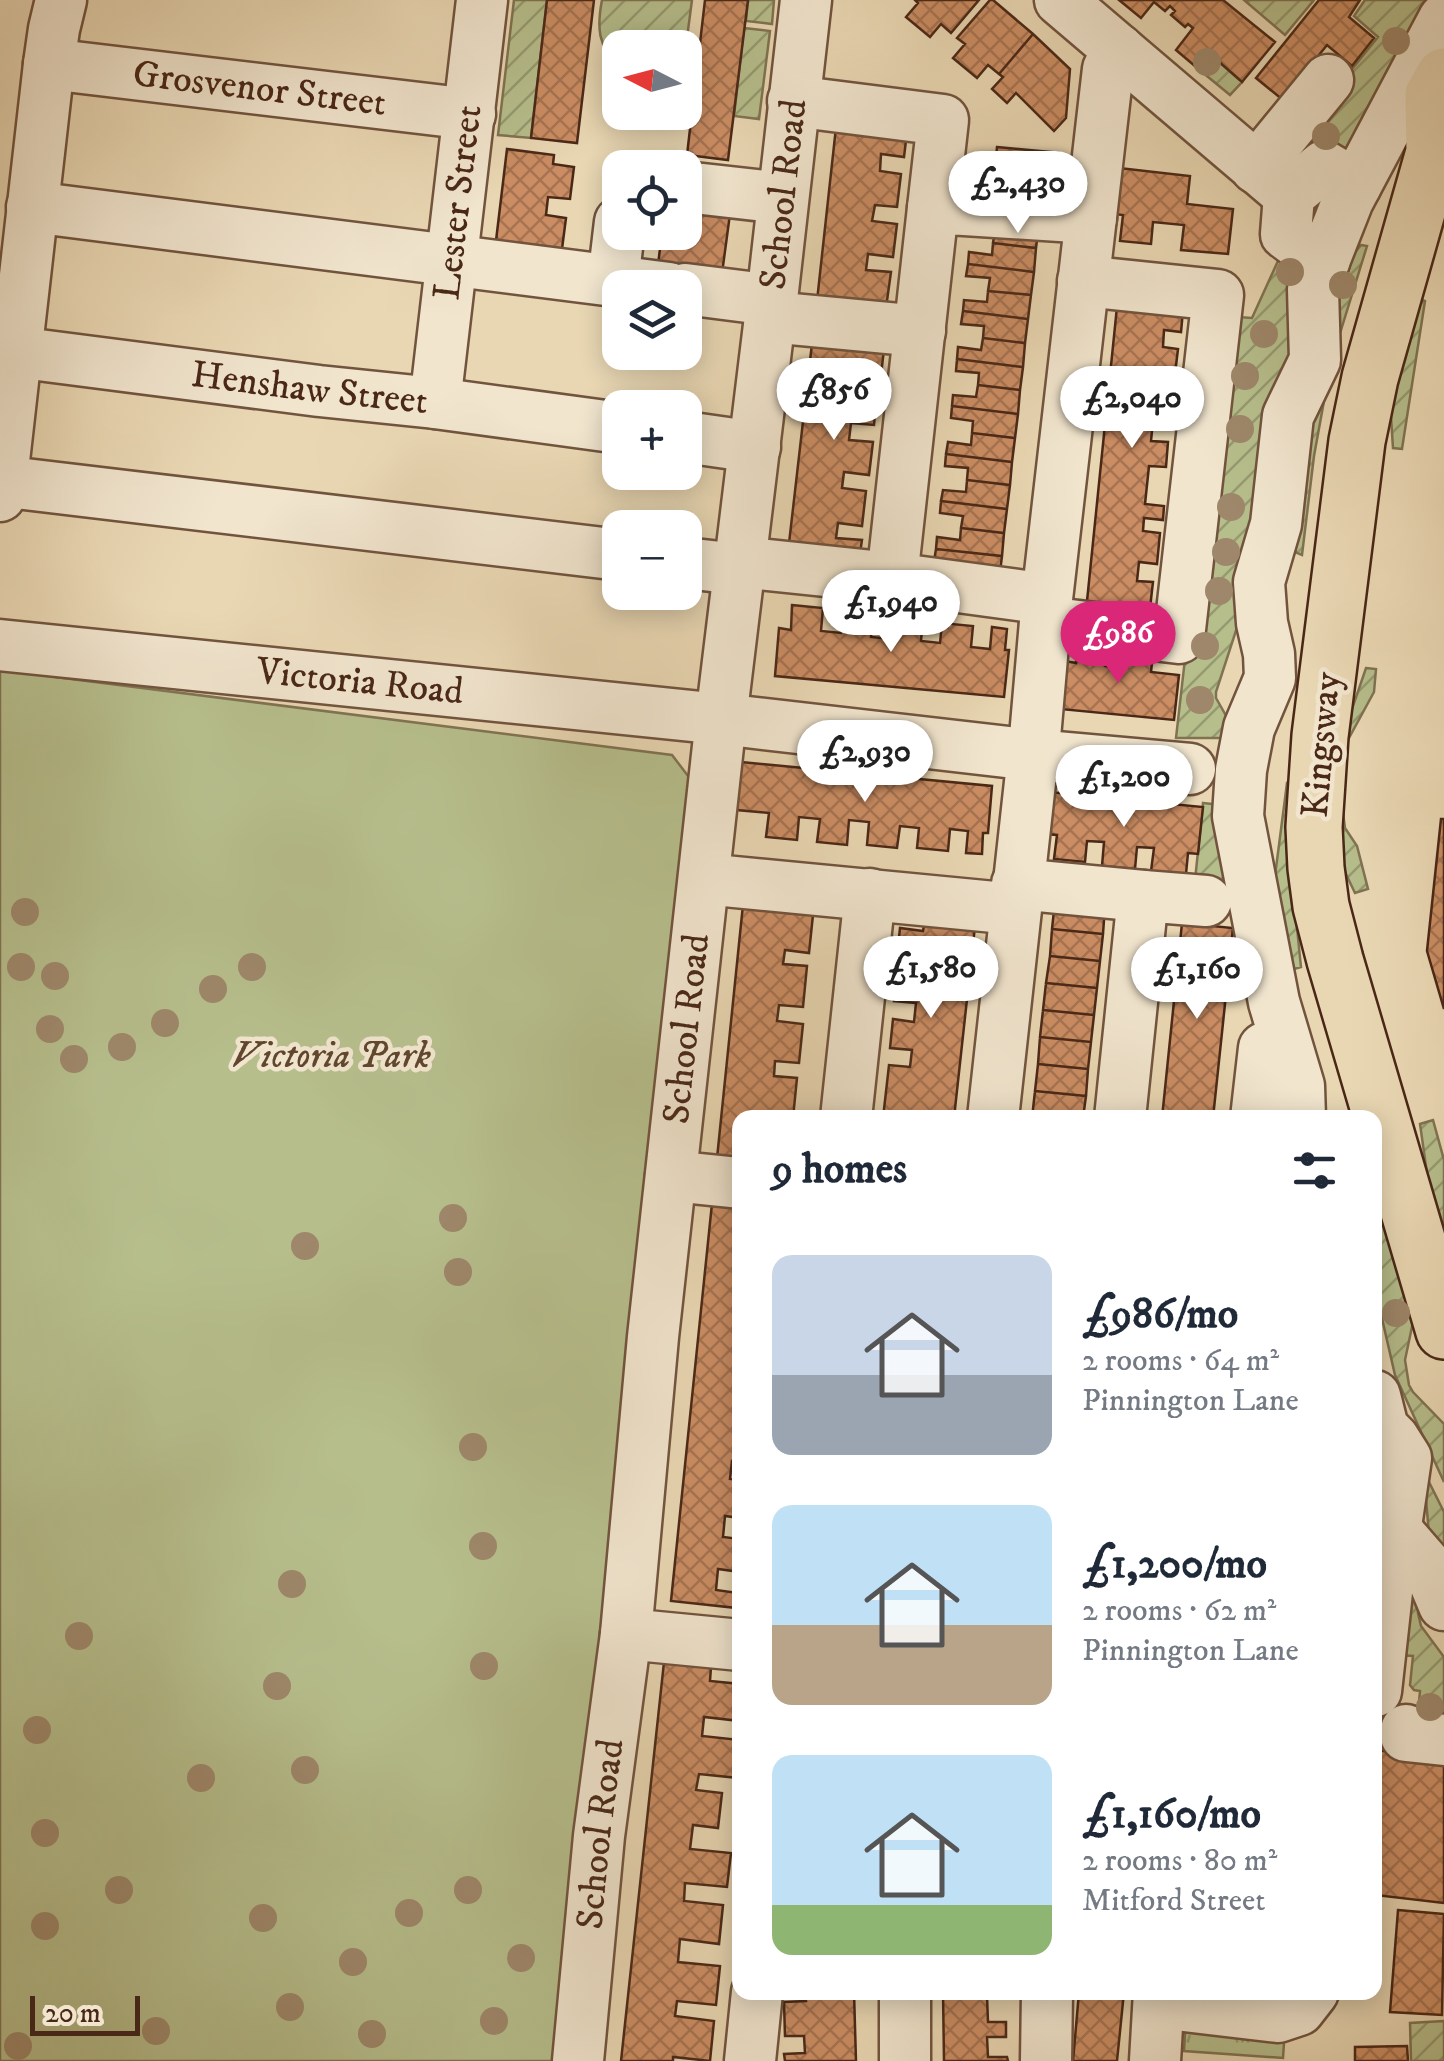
<!DOCTYPE html>
<html lang="en">
<head>
<meta charset="utf-8">
<style>
  body { margin:0; font-family:"IM FELL DW Pica",serif; background:#f2f2f3; color:#1f2937; height:100vh; display:flex; flex-direction:column; font-size:38px; white-space:nowrap }
  * { box-sizing:border-box; margin:0 }
  p { font-size:32px; color:#747a83 }
  .icon { flex:none; width:55px; height:55px; fill:none; stroke:currentColor; stroke-width:2; stroke-linecap:round; stroke-linejoin:round }
  .map { position:relative; flex:1; overflow:hidden }
  .side { position:absolute; left:732px; top:1110px; width:650px; height:890px; display:flex; flex-direction:column; background:#fff; border-radius:20px; box-shadow:0 5px 25px #0003 }
  .side>* { flex:none }
  .needle { width:65px; rotate:276deg }
  .controls { position:absolute; left:602px; top:30px; display:grid; gap:20px }
  .controls a { display:grid; place-items:center; width:100px; height:100px; border-radius:20px; background:#fff; box-shadow:0 5px 25px #0003; font-size:50px }
  .scale { position:absolute; left:30px; bottom:25px; width:110px; box-sizing:border-box; padding-left:10px; border:5px solid #4a2817; border-top:0; font-size:28px; line-height:35px; white-space:nowrap; color:#4a2817; -webkit-text-stroke:8px #f1e5ce; paint-order:stroke }
  .price { position:absolute; translate:-50% -85px; padding:0 22px; border-radius:35px; background:#fff; color:#222; font-size:32px; line-height:65px; filter:drop-shadow(0 2px 5px #0008) }
  .price::after { content:''; position:absolute; left:50%; top:60px; width:30px; height:22px; margin-left:-15px; background:inherit; clip-path:polygon(0 0,100% 0,50% 100%) }
  .price.on { background:#db2777; color:#fff }
  ul { padding:0; list-style:none }
  li { display:flex; align-items:center; gap:30px; height:250px; padding:0 40px }
  li span { display:grid; place-items:center; flex:none; width:280px; height:200px; border-radius:20px; color:#555 }
  li>.icon { margin-inline-start:auto }
  span .icon { width:120px; height:120px; fill:#fffc; stroke-width:1 }
  li b { font-size:42px }
  h2 { display:flex; justify-content:space-between; align-items:center; height:120px; padding:0 40px; font-size:42px }
  .map>svg:first-child { display:block }
  .grass { fill:url(#grass-tufts); stroke:#807352; stroke-width:2.5 }
  .park { fill:#b6be8c; stroke:#807352; stroke-width:2.5 }
  .garden { fill:url(#garden-furrows); stroke:#807352; stroke-width:2.5 }
  .building { fill:url(#building-cross-hatch); stroke:#4a2817; stroke-width:2.5 }
  .lines { fill:none; stroke-linecap:round; stroke-linejoin:round }
  .minor-casing { stroke:#72543e; stroke-width:55 }
  .major-casing { stroke:#4a2817; stroke-width:60 }
  .minor { stroke:#f1e5ce; stroke-width:50 }
  .major { stroke:#e9d7b3; stroke-width:55 }
  .tree { fill:#9e876a }
  .labels { text-anchor:middle; dominant-baseline:central; stroke-width:9; stroke-linejoin:round; paint-order:stroke }
  .street-label { font-size:38px; fill:#4a2817; stroke:#f1e5ce }
  .park-label { font-size:38px; font-style:italic; fill:#60462e; stroke:#f1e5ce }
</style>
</head>
<body>
<div class="map">
<svg width="1444" height="2061" viewBox="0 0 1444 2061">
  <defs>
    <pattern id="grass-tufts" width="24" height="20" patternUnits="userSpaceOnUse" patternTransform="scale(2.5)"><rect width="24" height="20" fill="#b6be8c"/><path d="M3 7l-1-3M5 7V3M7 7l1-3M15 17l-1-3M17 17v-4M19 17l1-3" fill="none" stroke="#969a71"/></pattern>
    <pattern id="garden-furrows" width="10" height="10" patternUnits="userSpaceOnUse" patternTransform="scale(2.5)"><rect width="10" height="10" fill="#b6be8c"/><path d="M-1 1l2-2M0 10L10 0M9 11l2-2" fill="none" stroke="#969a71"/></pattern>
    <pattern id="building-cross-hatch" width="8" height="8" patternUnits="userSpaceOnUse" patternTransform="scale(2.5)"><rect width="8" height="8" fill="#cb8d63"/><path d="M0 0l8 8M0 8l8-8" fill="none" stroke="#a77351"/></pattern>
  </defs>
  <rect width="100%" height="100%" fill="#e9d7b3"/>
  <filter id="stains"><feTurbulence type="fractalNoise" baseFrequency=".002" numOctaves="4"/><feColorMatrix values="0 0 0 0 .2 0 0 0 0 .09 0 0 0 0 .02 0 0 0 .5 -.17"/></filter>
  <radialGradient id="worn" r=".72"><stop offset=".6" stop-color="#630" stop-opacity="0"/><stop offset="1" stop-color="#630" stop-opacity=".3"/></radialGradient>
  <path class="grass" d="M1208 2023 1285 2028 1283 2058 1184 2051 1185 2033Z"/>
  <path class="park" d="M0 670 672 755 695 785 556 2061H0Z"/>
  <path class="garden" d="M514 0H547L531 138 498 135Z
    M602 0H692L687 38 683 47 620 48V65C597 48 597 26 602 0Z
    M748 0H774L772 24 746 21Z
    M1244 0H1314L1285 35Z
    M1365 0H1436L1343 171C1326 159 1301 150 1306 126L1378 37 1354 16Z
    M744 28 770 31 759 119 734 116Z
    M1208 52 1242 82 1230 95 1196 67Z
    M1287 241 1310 265 1297 307 1271 523 1216 692V698L1233 728 1223 738H1176L1224 316 1252 318Z
    M1361 245 1367 246 1337 343V274Z
    M1420 299 1425 301 1402 449 1393 448 1389 386Z
    M1326 390 1314 456 1302 555 1297 553 1293 549V432Z
    M1366 668 1376 669 1374 692 1349 738 1344 755 1340 744Z
    M1287 783 1293 784V889L1301 967 1287 971 1272 899Z
    M1341 798 1345 828 1357 846 1368 889 1355 893 1333 847Z
    M1203 803 1221 805 1244 896 1194 890Z
    M1433 1120 1444 1160V1260L1435 1230 1420 1124Z
    M1375 1210 1406 1271 1413 1322 1405 1360 1409 1385 1413 1392 1444 1424V1482L1395 1375 1375 1288Z
    M1429 1482 1444 1512V1567L1430 1547 1425 1486Z
    M1417 1565 1418 1613 1421 1626 1444 1657V1718L1417 1724 1420 1691 1414 1690 1410 1685 1413 1656 1384 1654Z
    M1444 2021V2061H1411L1410 2023Z"/>
  <path class="building" d="M547 0H594L577 143 531 138Z
    M705 0H748L728 160 687 155Z
    M915 0H979L951 33 941 24 930 37 906 17 918 3Z
    M990 0H993L1033 34 999 74 988 65 977 78 953 58 965 44 957 38Z
    M1119 0H1223L1275 42 1242 82 1208 52 1196 67 1176 50 1193 28 1188 24 1185 27 1171 15 1175 11 1170 6 1165 11 1154 2 1141 18Z
    M1319 0H1360L1349 17 1374 38 1352 66 1327 45 1283 100 1256 78Z
    M1033 34 1070 69 1066 118 1054 131 1016 93 1007 103 992 89 1003 77 999 74Z
    M838 109 908 124 904 157 881 154 880 171 901 174 897 207 875 205 872 221 897 224 893 257 868 254 866 270 891 272 886 308 816 310Z
    M997 147 1060 153 1057 184 1042 182 1039 206 992 201Z
    M507 149 554 155 553 164 574 167 570 199 548 197 546 215 566 218 562 249H495Z
    M1119 168 1190 176 1187 204 1233 209 1228 254 1181 250 1184 225 1153 222 1151 244 1120 241 1123 215 1114 214Z
    M732 199 721 281 658 265 662 232H685L689 212Z
    M1039 224 1036 248 993 243 995 231Z
    M993 243 1036 248 1034 272 968 264 969 252 992 255Z
    M968 264 1034 272 1031 295 988 291 990 278 966 276Z
    M1119 287 1184 300 1181 332 1164 330 1163 347 1178 349 1175 374 1160 372 1158 391 1174 393 1171 422 1153 421 1151 441 1168 442 1166 467 1149 466 1145 504 1164 506 1163 520 1144 518 1143 531 1160 533 1157 564 1139 562 1137 581 1153 582 1150 608 1133 606 1132 616 1086 611Z
    M988 291 1031 295 1028 319 963 311 964 300 987 302Z
    M963 311 1028 319 1025 343 983 338 984 326 961 324Z
    M814 326 885 341 881 375 858 373 856 389 877 392 874 425 851 423 849 440 873 442 869 475 844 472 842 488 866 491 862 526 838 523 836 538 862 540 859 560 788 552Z
    M983 338 1025 343 1023 367 957 359 958 347 981 350Z
    M957 359 1023 367 1020 390 978 385 979 373 956 371Z
    M978 385 1020 390 1018 414 952 406 953 395 976 397Z
    M952 406 1018 414 1015 438 972 433 973 421 951 418Z
    M972 433 1015 438 1012 462 946 454 948 442 971 445Z
    M946 454 1012 462 1010 485 967 480 968 468 945 466Z
    M967 480 1010 485 1007 509 941 501 943 490 966 492Z
    M941 501 1007 509 1004 533 961 528 963 516 940 513Z
    M961 528 1004 533 1002 556 936 549 937 537 960 540Z
    M936 549 1002 556 999 580 934 561Z
    M792 605 823 608 821 631 841 633 843 610 873 613 871 637 890 639 893 616 923 619 921 641 940 643 942 623 973 626 971 647 990 649 992 627 1007 629 1005 650H1009L1004 697 775 676 779 628 791 630Z
    M1078 646 1107 649 1105 666 1121 668 1123 650 1153 653 1151 672 1179 675 1174 720 1060 709 1065 661 1076 663Z
    M741 762 992 786 988 833H983L982 854 966 853 968 831 950 829 948 851 917 848 919 828 900 826 897 848 867 845 869 822 849 820 847 845 817 842 820 819 799 817 797 840 766 837 769 813 737 810Z
    M1049 792 1203 807 1198 854 1188 853 1186 874 1151 871 1154 848 1137 847 1135 869 1102 866 1104 842 1087 841 1085 862 1054 859 1057 835 1046 834Z
    M1441 819H1444V1009L1427 951Z
    M744 895 789 900 788 913 813 915 809 953 785 950 783 964 807 966 803 1007 779 1005 777 1021 803 1024 799 1063 775 1061 774 1076 797 1078 793 1118H740V1171L716 1168Z
    M1055 901 1105 906 1103 934 1052 929Z
    M925 920 975 926 954 1118H883L889 1065 910 1067 912 1050 890 1048 893 1019 914 1022 916 1003 894 1001 897 972 918 974 920 960 897 957 900 928 923 931Z
    M1182 923 1233 928 1213 1118H1162Z
    M1052 929 1103 934 1100 961 1050 956Z
    M1050 956 1100 961 1097 988 1046 983Z
    M1046 983 1097 988 1094 1015 1043 1010Z
    M1043 1010 1094 1015 1091 1042 1040 1037Z
    M1040 1037 1091 1042 1088 1069 1038 1064Z
    M1038 1064 1088 1069 1086 1096 1035 1091Z
    M1035 1091 1086 1096 1083 1118H1032Z
    M714 1184 740 1187V1408L738 1421H740V1462L732 1461 730 1479 740 1480V1518L725 1516 723 1537 740 1539V1572L718 1569 716 1590 738 1593 737 1608 671 1601Z
    M664 1662 711 1667 710 1681 740 1684V1721L704 1717 702 1736 740 1740 739 1778 699 1774 696 1790 722 1793 718 1828 693 1825 690 1849 731 1853 727 1887 685 1883 684 1901 723 1905 719 1944 680 1939 678 1962 720 1966 716 2005 677 2001 675 2016 714 2021 710 2061 673 2057V2061H621Z
    M1375 1750 1437 1757 1444 1765V1903L1375 1895Z
    M1398 1910 1444 1914 1442 2015 1390 2012Z
    M806 1992H854L856 2061H785L784 2054 805 2053 804 2036H785L784 2002 806 2001Z
    M943 1992H1010V1996H987L988 2022H1006V2037H987L988 2057H1007L1008 2061H944Z
    M1079 1992H1124L1117 2061H1073Z
    M1407 2046 1408 2061H1355V2047Z"/>
  <g class="lines">
    <defs>
      <g id="minor">
        <path d="M1060 0 1289 195"/>
        <path id="s1" d="M49 64 470 114"/>
        <path d="M793 101 943 120 933 208"/>
        <path d="M1256 168 1328 80"/>
        <path d="M685 187 782 198"/>
        <path d="M32 207 669 288"/>
        <path d="M1324 262 1286 234 1289 195 1324 166 1356 185"/>
        <path d="M613 281 620 222"/>
        <path d="M685 289 772 300"/>
        <path d="M770 317 920 331"/>
        <path id="s2" d="M0 350 319 391 435 403 620 428"/>
        <path id="s3" d="M435 403 482 0"/>
        <path d="M685 437 755 447"/>
        <path d="M0 481 620 555"/>
        <path d="M0 496 49 64 54 29 61 0"/>
        <path d="M739 562 892 578 1047 599"/>
        <path d="M685 563 738 569"/>
        <path d="M892 578 933 208 1091 218"/>
        <path d="M1045 622 1179 638 1218 295 1083 281"/>
        <path id="s4" d="M0 645 721 719 1033 755 1190 769"/>
        <path d="M704 879 1015 909"/>
        <path d="M1017 884 1143 896"/>
        <path d="M846 1118 870 894"/>
        <path d="M993 1118 1035 737 1047 599 1108 69 1119 50"/>
        <path d="M1120 1118 1143 896 1206 901"/>
        <path d="M1256 1118 1264 1048"/>
        <path d="M1300 1118 1299 1086 1274 1002 1238 816 1241 770 1249 728 1270 678 1269 654 1262 623 1259 582 1276 524 1288 416 1315 360 1313 289 1348 200 1444 19"/>
        <path d="M671 1176 740 1183"/>
        <path d="M1375 1396 1383 1428 1394 1439 1406 1458 1389 1574 1376 1691"/>
        <path d="M1396 1530 1428 1567 1444 1605"/>
        <path d="M626 1634 740 1645"/>
        <path d="M1406 1730V1736L1444 1740"/>
        <path d="M905 1992V2061"/>
        <path d="M1159 2003 1278 2017 1299 2010 1313 1992"/>
        <path id="s5" d="M578 2061 599 1836 626 1634 653 1337 721 719 770 317 806 0"/>
        <path d="M750 2061 757 1992"/>
        <path d="M1046 2061 1047 1992"/>
        <path d="M1155 2061 1159 1992"/>
      </g>
      <path id="major" d="M1444 76 1433 95 1434 152 1370 378 1357 441 1320 736 1314 827 1316 868 1321 906 1335 960 1444 1331"/>
    </defs>
    <use href="#minor" class="minor-casing"/>
    <use href="#major" class="major-casing"/>
    <use href="#minor" class="minor"/>
    <use href="#major" class="major"/>
  </g>
  <g class="tree">
    <circle cx="1396" cy="41" r="14"/>
    <circle cx="1207" cy="62" r="14"/>
    <circle cx="1326" cy="136" r="14"/>
    <circle cx="1290" cy="272" r="14"/>
    <circle cx="1343" cy="285" r="14"/>
    <circle cx="1264" cy="334" r="14"/>
    <circle cx="1245" cy="376" r="14"/>
    <circle cx="1240" cy="429" r="14"/>
    <circle cx="1231" cy="507" r="14"/>
    <circle cx="1226" cy="552" r="14"/>
    <circle cx="1219" cy="591" r="14"/>
    <circle cx="1205" cy="646" r="14"/>
    <circle cx="1200" cy="700" r="14"/>
    <circle cx="25" cy="912" r="14"/>
    <circle cx="21" cy="967" r="14"/>
    <circle cx="252" cy="967" r="14"/>
    <circle cx="55" cy="976" r="14"/>
    <circle cx="213" cy="989" r="14"/>
    <circle cx="165" cy="1023" r="14"/>
    <circle cx="50" cy="1029" r="14"/>
    <circle cx="122" cy="1047" r="14"/>
    <circle cx="74" cy="1059" r="14"/>
    <circle cx="453" cy="1218" r="14"/>
    <circle cx="305" cy="1246" r="14"/>
    <circle cx="458" cy="1272" r="14"/>
    <circle cx="1396" cy="1313" r="14"/>
    <circle cx="473" cy="1447" r="14"/>
    <circle cx="483" cy="1546" r="14"/>
    <circle cx="292" cy="1584" r="14"/>
    <circle cx="79" cy="1636" r="14"/>
    <circle cx="484" cy="1666" r="14"/>
    <circle cx="277" cy="1686" r="14"/>
    <circle cx="1430" cy="1707" r="14"/>
    <circle cx="37" cy="1730" r="14"/>
    <circle cx="305" cy="1770" r="14"/>
    <circle cx="201" cy="1778" r="14"/>
    <circle cx="45" cy="1833" r="14"/>
    <circle cx="119" cy="1890" r="14"/>
    <circle cx="468" cy="1890" r="14"/>
    <circle cx="409" cy="1913" r="14"/>
    <circle cx="263" cy="1918" r="14"/>
    <circle cx="45" cy="1926" r="14"/>
    <circle cx="521" cy="1958" r="14"/>
    <circle cx="353" cy="1962" r="14"/>
    <circle cx="290" cy="2007" r="14"/>
    <circle cx="494" cy="2021" r="14"/>
    <circle cx="156" cy="2031" r="14"/>
    <circle cx="372" cy="2034" r="14"/>
    <circle cx="18" cy="2046" r="14"/>
  </g>
  <g class="labels">
    <g class="street-label">
      <text stroke="none"><textPath href="#s1" startOffset="212">Grosvenor Street</textPath></text>
      <text stroke="none"><textPath href="#s5" startOffset="1878">School Road</textPath></text>
      <text stroke="none"><textPath href="#s3" startOffset="202">Lester Street</textPath></text>
      <text stroke="none"><textPath href="#s2" startOffset="312">Henshaw Street</textPath></text>
      <text stroke="none"><textPath href="#s4" startOffset="362">Victoria Road</textPath></text>
      <text transform="translate(1322 745) rotate(-85)">Kingsway</text>
      <text stroke="none"><textPath href="#s5" startOffset="1038">School Road</textPath></text>
      <text stroke="none"><textPath href="#s5" startOffset="228">School Road</textPath></text>
    </g>
    <g class="park-label">
      <text x="331" y="1056">Victoria Park</text>
    </g>
  </g>
  <rect width="100%" height="100%" filter="url(#stains)"/>
  <rect width="100%" height="100%" fill="url(#worn)"/>
</svg>
<div class="controls">
<a><svg class="needle" viewBox="-14 -14 28 28"><path d="M0-13l5 13h-10z" fill="#e53935"/><path d="M0 13l5-13h-10z" fill="#747a83"/></svg></a>
<a><svg class="icon" aria-label="locate" viewBox="0 0 24 24"><circle cx="12" cy="12" r="6"/><path d="M12 2v4M12 18v4M2 12h4M18 12h4"/></svg></a>
<a><svg class="icon" aria-label="layers" viewBox="0 0 24 24"><path d="M12 4l9 5-9 5-9-5zM3 14l9 5 9-5"/></svg></a>
<a>+</a>
<a>−</a>
</div>
<div class="scale">20 m</div>
<b class="price" style="left:1018px;top:236px">£2,430</b>
<b class="price" style="left:834px;top:443px">£856</b>
<b class="price" style="left:1132px;top:451px">£2,040</b>
<b class="price" style="left:891px;top:655px">£1,940</b>
<b class="price on" style="left:1118px;top:686px">£986</b>
<b class="price" style="left:865px;top:805px">£2,930</b>
<b class="price" style="left:1124px;top:830px">£1,200</b>
<b class="price" style="left:931px;top:1021px">£1,580</b>
<b class="price" style="left:1197px;top:1022px">£1,160</b>
<section class="side">
<h2>9 homes<svg class="icon" aria-label="filters" viewBox="0 0 24 24"><path d="M4 7h16M4 17h16"/><circle cx="9" cy="7" r="2"/><circle cx="15" cy="17" r="2"/></svg></h2>
<ul>
<li><span style="background:linear-gradient(#c9d6e8 60%,#9aa5b1 0)"><svg class="icon" aria-label="home" viewBox="0 0 24 24"><path d="M3 11l9-7 9 7M6 9v11h12V9"/></svg></span><div><b>£986/mo</b><p>2 rooms · 64 m²</p><p>Pinnington Lane</p></div></li>
<li><span style="background:linear-gradient(#bfe0f5 60%,#b9a48a 0)"><svg class="icon" aria-label="home" viewBox="0 0 24 24"><path d="M3 11l9-7 9 7M6 9v11h12V9"/></svg></span><div><b>£1,200/mo</b><p>2 rooms · 62 m²</p><p>Pinnington Lane</p></div></li>
<li><span style="background:linear-gradient(#bfe0f5 75%,#8fb573 0)"><svg class="icon" aria-label="home" viewBox="0 0 24 24"><path d="M3 11l9-7 9 7M6 9v11h12V9"/></svg></span><div><b>£1,160/mo</b><p>2 rooms · 80 m²</p><p>Mitford Street</p></div></li>
</ul>
</section>
</div>
</body>
</html>
